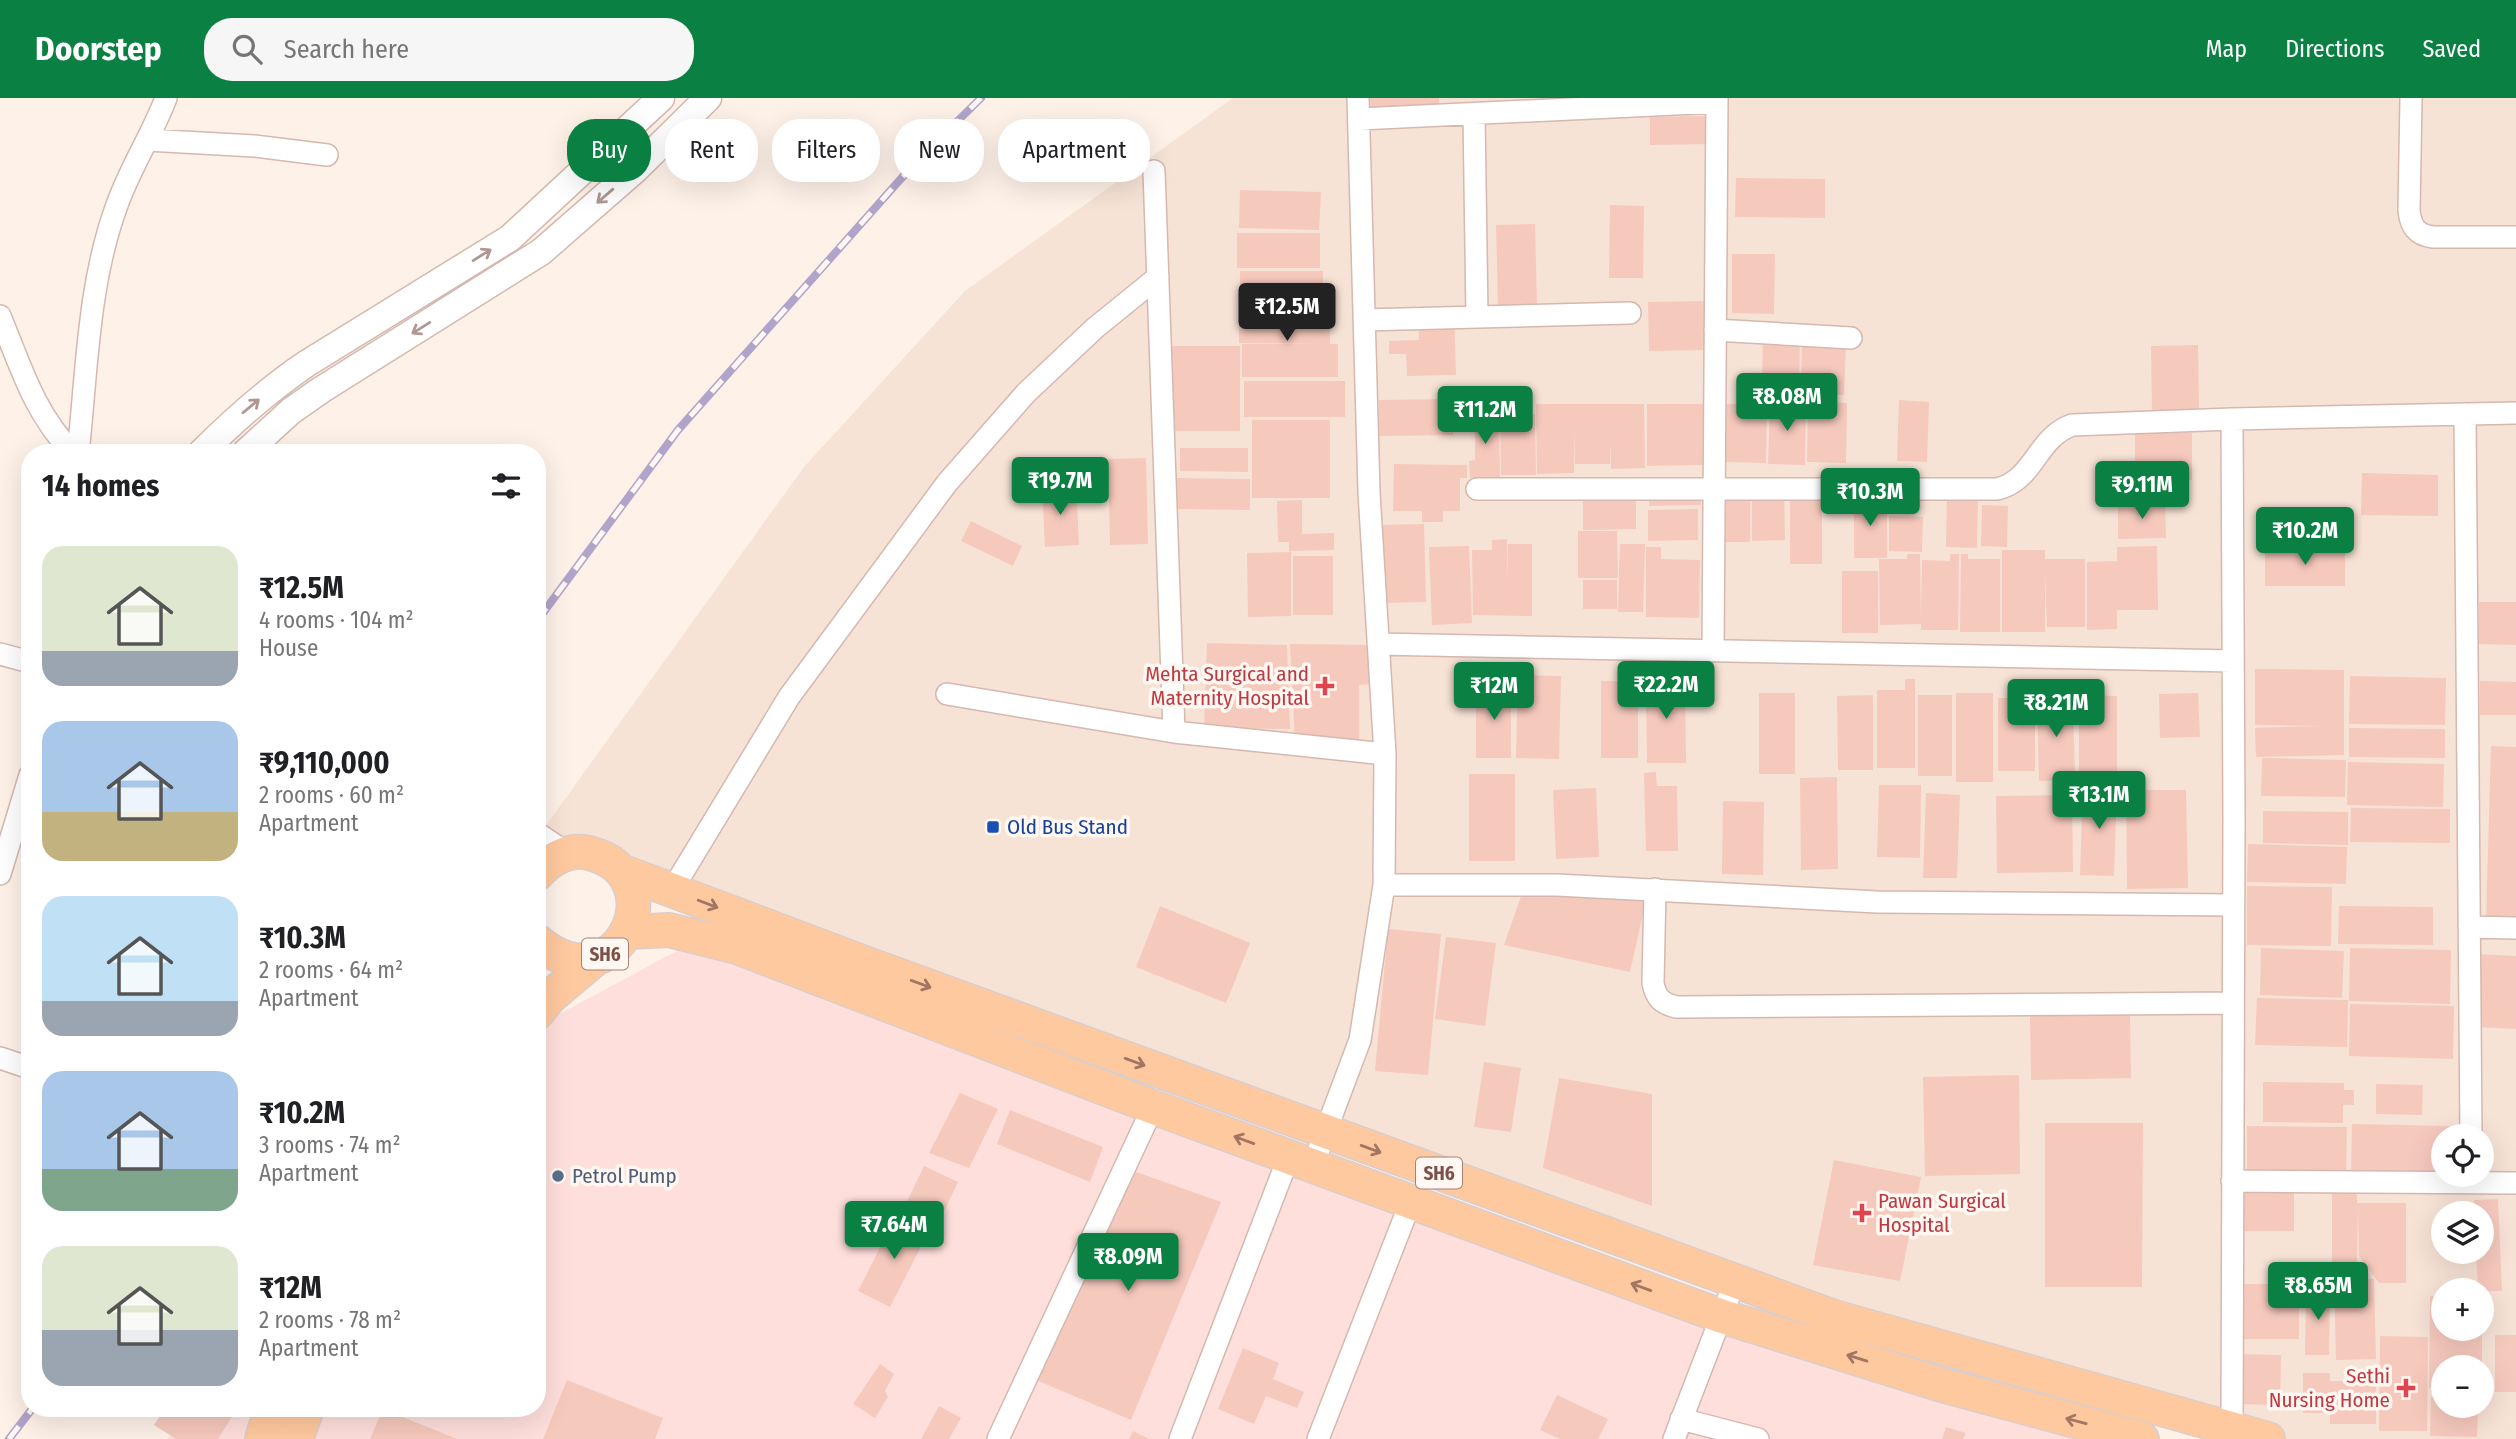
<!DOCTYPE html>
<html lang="en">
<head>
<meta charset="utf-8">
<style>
  body { margin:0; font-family:"Fira Sans Condensed",sans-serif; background:#f6f6f6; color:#202124; height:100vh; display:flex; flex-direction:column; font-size:26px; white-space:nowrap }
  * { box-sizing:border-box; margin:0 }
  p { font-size:23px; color:#757577 }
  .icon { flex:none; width:38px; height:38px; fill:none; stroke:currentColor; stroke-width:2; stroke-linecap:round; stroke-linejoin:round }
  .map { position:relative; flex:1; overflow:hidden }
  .panel { position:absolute; left:21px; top:346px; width:525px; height:973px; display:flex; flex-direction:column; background:#fff; border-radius:28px; box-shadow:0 7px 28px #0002 }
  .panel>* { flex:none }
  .top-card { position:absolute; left:567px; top:21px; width:665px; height:63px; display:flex; gap:14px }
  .tools { position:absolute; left:2431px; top:1026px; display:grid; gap:14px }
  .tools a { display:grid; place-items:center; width:63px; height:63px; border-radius:50%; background:#fff; box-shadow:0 7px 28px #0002; font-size:35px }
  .price { position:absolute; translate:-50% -60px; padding:0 16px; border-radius:7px; background:#0b8043; color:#fff; font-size:23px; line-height:46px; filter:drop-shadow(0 2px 4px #0008) }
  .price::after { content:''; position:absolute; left:50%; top:42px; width:21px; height:16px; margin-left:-10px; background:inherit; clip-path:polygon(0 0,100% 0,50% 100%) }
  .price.current { background:#222; color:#fff }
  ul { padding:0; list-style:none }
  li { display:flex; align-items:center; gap:21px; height:175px; padding:0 21px }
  li span { display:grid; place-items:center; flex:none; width:196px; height:140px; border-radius:21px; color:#555 }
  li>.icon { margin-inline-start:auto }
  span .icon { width:84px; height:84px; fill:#fffc; stroke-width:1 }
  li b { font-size:30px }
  h2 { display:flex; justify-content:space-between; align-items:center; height:84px; padding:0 21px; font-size:30px }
  .pill { padding:0 24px; border-radius:28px; background:#fff; box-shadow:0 7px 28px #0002; font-size:24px; line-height:63px }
  .pill.current { background:#0b8043; color:#fff }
  header { display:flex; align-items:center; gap:42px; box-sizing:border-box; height:98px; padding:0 35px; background:#0b8043; color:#fff }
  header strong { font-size:33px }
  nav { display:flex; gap:38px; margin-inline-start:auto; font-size:24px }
  .search { width:490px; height:63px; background:#f6f6f6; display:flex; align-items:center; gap:18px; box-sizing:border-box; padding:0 24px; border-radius:28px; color:#757577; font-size:26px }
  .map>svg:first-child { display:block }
  .residential { fill:#f7e2d6; fill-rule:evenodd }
  .commercial { fill:#ffdfdc }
  .building { fill:#f6c9bd }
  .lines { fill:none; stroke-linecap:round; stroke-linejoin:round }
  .minor-casing { stroke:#d5b8af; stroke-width:24 }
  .tertiary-casing { stroke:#d5b8af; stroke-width:29 }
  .primary-casing { stroke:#dacecc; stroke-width:36 }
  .minor { stroke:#fff; stroke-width:21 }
  .tertiary { stroke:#fff; stroke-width:26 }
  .primary { stroke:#ffc99f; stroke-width:33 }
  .rail-casing { stroke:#b1a4cb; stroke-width:8 }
  .rail { stroke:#fff7f1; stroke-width:5; stroke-dasharray:16; stroke-linecap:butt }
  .oneway { stroke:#b09792 }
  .oneway2 { stroke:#a37563 }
  .health-dot { fill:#e0444e; stroke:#fff7f1; stroke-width:2.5 }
  .transit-dot { fill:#1a4fb4; stroke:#fff7f1; stroke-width:2.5 }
  .service-dot { fill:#5c6f8a; stroke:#fff7f1; stroke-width:2.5 }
  .labels { text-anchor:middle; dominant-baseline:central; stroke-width:7; stroke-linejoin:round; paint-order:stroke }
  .shield { fill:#fff7f1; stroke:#a3837b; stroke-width:2 }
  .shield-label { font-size:19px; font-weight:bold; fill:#7c5149 }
  .health-label { font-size:21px; fill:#be3a42; stroke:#fff7f1; text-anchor:end }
  .transit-label { font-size:21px; fill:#164399; stroke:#fff7f1; text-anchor:start }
  .service-label { font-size:21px; fill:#4e5e75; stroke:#fff7f1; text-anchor:start }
</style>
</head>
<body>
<header>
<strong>Doorstep</strong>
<div class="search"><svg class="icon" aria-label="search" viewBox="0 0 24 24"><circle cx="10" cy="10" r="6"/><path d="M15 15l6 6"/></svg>Search here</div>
<nav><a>Map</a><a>Directions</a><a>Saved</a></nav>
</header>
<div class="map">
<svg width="2516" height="1341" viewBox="0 0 2516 1341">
  <rect width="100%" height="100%" fill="#fef1e8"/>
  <path class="residential" d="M1233 0H2516V1341H2259L2143 1314 542 733 804 369 965 193ZM2443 1038H2482V1076H2443ZM2443 1115H2482V1153H2443ZM2443 1192H2482V1230H2443ZM2443 1269H2482V1307H2443Z"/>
  <path class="commercial" d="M686 848 2142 1341H167L203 1311H537V928Z"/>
  <path class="building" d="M1370 0H1439V11H1371Z
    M1707 18 1708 46 1650 47V19Z
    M1736 80 1825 81V120L1735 119Z
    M1240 92 1321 94 1319 132 1239 130Z
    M1610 107 1644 108 1643 180H1609Z
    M1535 126 1537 207 1498 208 1496 127Z
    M1237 135H1320V170H1237Z
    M1732 156H1775L1774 216 1732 215Z
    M1240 173H1323V206H1240Z
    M1705 203V252L1649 253 1648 204Z
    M1239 210 1330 211V246H1338V279H1242V246L1324 245H1239Z
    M1454 210 1456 277 1407 278 1406 256H1389V243L1419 242 1418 211Z
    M1763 236 1800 237 1799 296 1762 295Z
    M1802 245H1846L1844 297 1801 296Z
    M2198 247 2199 312H2152L2151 248Z
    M1167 248H1240V333H1167Z
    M1244 283H1345V319H1244Z
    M1453 301V337L1379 338V302Z
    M1899 302 1929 304 1927 364 1897 363Z
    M1770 303 1806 304 1805 367 1768 366Z
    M1808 304 1847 305 1846 365 1807 364Z
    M1536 306H1644L1645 370 1611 371V343L1610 366H1575L1574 332V375L1537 376Z
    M1647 306H1703V367L1647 368Z
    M1726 306H1767L1766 365 1725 364Z
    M1500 316H1535L1536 377H1501Z
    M1463 318H1499L1500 380H1470L1469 363 1475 362V331H1463Z
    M1252 322H1330V400H1252Z
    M2135 335H2192V382H2135Z
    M1180 350H1248V374L1180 373Z
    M1146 360 1148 446 1110 447 1108 361Z
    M1394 366 1467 367V380H1460V413H1443V424H1422V413H1393Z
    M2362 375 2438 377V418L2361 417Z
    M1176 380 1250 381V412L1176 411Z
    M1719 383H1750V444H1719Z
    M1784 385 1785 442 1752 443V386Z
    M1649 386H1701V407L1649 408Z
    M1076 389 1079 447 1045 449 1042 390Z
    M1947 394H1978L1977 450 1946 449Z
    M1636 397V431L1583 432V398Z
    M1790 401H1822V466H1790Z
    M1854 401H1887V460H1854Z
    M1302 402V436L1334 435V452L1289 453V444H1278L1277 403Z
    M2118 405H2165L2166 440 2118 441Z
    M1982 407 2008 408 2007 449 1981 448Z
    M1698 411V442L1648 443V412Z
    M1889 418 1923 419 1922 454 1889 453Z
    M971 423 1022 448 1013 468 961 443Z
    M1424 426 1426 504 1381 505 1379 427Z
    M1578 433H1617L1618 480H1578Z
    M1507 441V483L1508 446H1532V518L1473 517 1472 452H1492V442Z
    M1620 446H1645L1643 514H1618Z
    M1469 448 1472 525 1432 527 1429 449Z
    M2157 448 2158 512H2117V531L2087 532V464L2117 463V449Z
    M1646 449H1661V461L1700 462 1699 520 1646 519Z
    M2265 450H2345V488H2265Z
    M2002 452H2045V461H2085V529H2047L2045 475V534H2002Z
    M1291 454V518L1248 519 1247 455Z
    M1907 456H1920L1921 523 1922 462 1950 463V456H1959L1958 532H1921V526L1880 527 1879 461H1907Z
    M1961 456H1968V461H2000V534H1960Z
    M1293 458H1333V517H1293Z
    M1842 473H1878V535H1842Z
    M1583 482H1617V511H1583Z
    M2479 504H2516V547L2478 546Z
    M1207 545 1287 547 1290 631 1204 630Z
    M1290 546 1376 547 1372 586 1359 587V642L1295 643Z
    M2255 571 2344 572V657L2256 659 2255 630 2322 628 2255 627Z
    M1518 577 1561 578 1559 661 1516 660Z
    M2350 578 2446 580 2445 627 2349 626Z
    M1646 580H1685L1686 665H1647Z
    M1905 581H1915V670H1877V592H1905Z
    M1601 583H1638V660H1601Z
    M2480 583 2516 584V617H2480Z
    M1476 587H1511V660H1476Z
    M1759 595H1795V676H1759Z
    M1956 595H1993V684H1956Z
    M2198 595 2200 639 2160 640 2159 596Z
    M1873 597V672H1838L1837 598Z
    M1918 597H1952V678H1918Z
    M2079 597 2117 598V676H2079Z
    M1998 600H2035V673H1998Z
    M2037 600H2073L2075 682 2039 683Z
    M2349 630 2445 631V660L2349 659Z
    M2491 648 2516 649V826L2486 825Z
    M2262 660 2346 662 2345 699 2261 698Z
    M2348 664 2444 666 2443 709 2347 707Z
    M1656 674 1657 688H1677L1678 753H1646L1644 675Z
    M1469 676H1515V763H1469Z
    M1837 679 1838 771 1801 772 1800 680Z
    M1879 687H1921L1920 760 1877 759Z
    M2083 688 2117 689 2114 778 2080 777Z
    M1596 690 1599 759 1556 761 1553 692Z
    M2126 692H2186L2188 790 2127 791Z
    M1926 695 1960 697 1957 780H1923Z
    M2072 697 2073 774 1997 775 1996 698Z
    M1723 703 1764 704 1763 777 1722 776Z
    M2351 710 2450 711V745L2350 744Z
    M2263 713 2348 714V747L2263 745Z
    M2248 746 2347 749 2346 786 2247 784Z
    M1526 784 1646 802 1630 874 1504 847Z
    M2247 788 2332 789 2331 848 2247 847Z
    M1160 808 1250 845 1226 905 1136 869Z
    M2339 808 2433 809V847L2338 846Z
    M1388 831 1441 836 1428 977 1375 973Z
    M1446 839 1496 845 1485 928 1435 921Z
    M2261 850 2344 853 2342 900 2260 897Z
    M2350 850 2451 852 2450 906 2349 903Z
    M2478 856 2516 858V931L2475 929Z
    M2257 900 2348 902 2347 949 2255 947Z
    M2350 906 2454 908 2453 961 2349 958Z
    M2130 916 2131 980 2031 982 2030 918Z
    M1484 964 1521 970 1511 1034 1474 1029Z
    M2019 977 2020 1076 1925 1078 1923 979Z
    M1559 980 1652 996V1108L1543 1070Z
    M2263 984 2344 985V992H2354V1007H2343V1025L2263 1024Z
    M2376 986 2423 987 2422 1017 2376 1016Z
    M960 995 998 1011 969 1070 929 1055Z
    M1010 1012 1103 1049 1090 1084 997 1046Z
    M2045 1025H2143L2142 1189H2045Z
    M2352 1026 2450 1028V1038H2443V1076L2351 1077Z
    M2247 1028 2347 1029 2346 1081 2247 1080Z
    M1834 1062 1921 1079 1900 1183 1813 1167Z
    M924 1068 958 1084 937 1128 903 1112Z
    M1125 1070 1221 1104 1131 1322 1036 1282Z
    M2238 1092H2294V1133H2238Z
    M2332 1096H2357V1105H2406V1185H2379L2359 1158 2358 1108 2357 1168H2332Z
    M2498 1101 2502 1193H2482L2478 1192 2476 1153H2482V1115H2475L2474 1102Z
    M897 1116 929 1133 890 1209 858 1193Z
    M2374 1181 2376 1261 2336 1262 2334 1182Z
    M2237 1186H2299V1241H2237Z
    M2306 1192H2330L2329 1257H2305Z
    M2430 1198H2443V1230H2482V1269H2443V1290H2429Z
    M2495 1237H2516V1294H2495Z
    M2380 1238 2428 1239 2427 1333H2379Z
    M1243 1250 1279 1265 1273 1281 1304 1294 1297 1310 1266 1298 1254 1326 1218 1311Z
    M2236 1256 2281 1257 2280 1307 2235 1306Z
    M880 1266 894 1276 885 1293 888 1299 875 1320 853 1306Z
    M2303 1275H2330V1283H2376V1326H2330V1315H2303Z
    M567 1282 663 1320 655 1341H543Z
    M1557 1297 1608 1321 1598 1341H1560L1540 1332Z
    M2431 1299 2443 1300V1307H2478L2477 1339 2430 1338Z
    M939 1308 961 1320 949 1341H921Z
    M165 1311H229L235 1314 218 1341H176L154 1327Z
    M383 1311 457 1341H370Z
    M1946 1329 1966 1335 1963 1341H1942Z
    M1133 1333 1149 1341H1129Z"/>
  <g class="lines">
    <defs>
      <path id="minor" d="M2411 0 2409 113C2411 128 2416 137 2433 139H2516
        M1474 16 1477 219
        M1359 21 1717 4
        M147 42 254 48 327 57
        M1154 73 1174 634
        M0 218C21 269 34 315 73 355
        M1364 222 1630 215
        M1715 232 1851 240
        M2465 316 2471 1038
        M78 355C87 273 88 185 117 107 130 70 152 37 166 0
        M1477 391H1997C2034 383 2036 340 2072 327L2232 321 2516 315
        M1378 546 2233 563
        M1713 553 1717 0
        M0 556 30 564
        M947 596 1174 634 1385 656
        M0 776 30 677
        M1384 787H1557L1877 804 2233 807
        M1655 791 1653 885C1656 900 1661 905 1676 909L2233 905
        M672 792 789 599 947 385 1026 295 1095 230 1158 179
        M2469 829 2516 830
        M0 960 30 970
        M1313 1067 1360 942 1384 787 1385 656 1369 394 1358 0
        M2232 1083 2516 1085
        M1681 1321 1758 1341
        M2232 1331 2234 721 2232 321
        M998 1341 1153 1009
        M1180 1341 1289 1058
        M1318 1341 1411 1103
        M1674 1341 1735 1183"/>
      <path id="tertiary" d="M201 355C234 322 268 292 306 266L510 140 661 0
        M245 355 291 313 321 292 541 154 636 71 708 0
        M537 738 564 756"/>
      <path id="primary" d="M621 773 862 864 1834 1219 2268 1341
        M537 776C550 761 569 750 589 755 679 777 617 912 537 843
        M628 834 669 832 737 849 1153 1009 1721 1218 1942 1287 2142 1341
        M537 915 550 899 595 861
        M262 1341 271 1311
        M296 1341 307 1311"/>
    </defs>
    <use href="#minor" class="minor-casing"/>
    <use href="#tertiary" class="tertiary-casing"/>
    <use href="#primary" class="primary-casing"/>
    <use href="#minor" class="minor"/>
    <use href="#tertiary" class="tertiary"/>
    <use href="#primary" class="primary"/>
    <defs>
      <path id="rail" d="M537 523 678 332 914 66 981 0
        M9 1341 32 1311"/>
    </defs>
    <use href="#rail" class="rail-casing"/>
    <use href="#rail" class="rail"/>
  </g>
  <defs><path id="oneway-shaft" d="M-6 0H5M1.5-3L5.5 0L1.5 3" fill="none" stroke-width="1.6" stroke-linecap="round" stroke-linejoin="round" transform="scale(1.75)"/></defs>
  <g class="oneway">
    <use href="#oneway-shaft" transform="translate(605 98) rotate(139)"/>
    <use href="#oneway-shaft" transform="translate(482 157) rotate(-32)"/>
    <use href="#oneway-shaft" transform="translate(421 230) rotate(148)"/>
    <use href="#oneway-shaft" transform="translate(251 308) rotate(-40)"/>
  </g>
  <g class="oneway2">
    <use href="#oneway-shaft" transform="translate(708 806) rotate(21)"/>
    <use href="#oneway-shaft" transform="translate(921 886) rotate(20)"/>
    <use href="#oneway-shaft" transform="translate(1135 964) rotate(20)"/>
    <use href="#oneway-shaft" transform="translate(1244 1042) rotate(-160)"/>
    <use href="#oneway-shaft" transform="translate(1371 1051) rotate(20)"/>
    <use href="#oneway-shaft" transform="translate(1641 1189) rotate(-160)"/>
    <use href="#oneway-shaft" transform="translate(1857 1260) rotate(-163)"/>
    <use href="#oneway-shaft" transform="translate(2076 1323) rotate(-165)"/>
  </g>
  <g class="health-dot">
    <path d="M1321.5 577.5h7v7h7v7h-7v7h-7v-7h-7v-7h7z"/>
    <path d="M1858.5 1104.5h7v7h7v7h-7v7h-7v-7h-7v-7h7z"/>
    <path d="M2402.5 1279.5h7v7h7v7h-7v7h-7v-7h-7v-7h7z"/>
  </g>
  <rect class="transit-dot" x="986" y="722" width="14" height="14" rx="3.5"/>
  <circle class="service-dot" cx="558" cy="1078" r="7"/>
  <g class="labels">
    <g class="shield">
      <rect x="582" y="840.5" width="46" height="31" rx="5"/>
      <rect x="1416" y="1059.5" width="46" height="31" rx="5"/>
    </g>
    <g class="shield-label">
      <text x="605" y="856">SH6</text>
      <text x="1439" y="1075">SH6</text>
    </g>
    <g class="health-label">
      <text x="1309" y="576">Mehta Surgical and<tspan x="1309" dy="24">Maternity Hospital</tspan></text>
      <text x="1878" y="1103" text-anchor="start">Pawan Surgical<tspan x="1878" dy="24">Hospital</tspan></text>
      <text x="2390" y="1278">Sethi<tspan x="2390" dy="24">Nursing Home</tspan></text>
    </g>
    <g class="transit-label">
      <text x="1007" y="729">Old Bus Stand</text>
    </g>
    <g class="service-label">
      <text x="572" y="1078">Petrol Pump</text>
    </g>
  </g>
</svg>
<div class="tools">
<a><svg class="icon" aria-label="locate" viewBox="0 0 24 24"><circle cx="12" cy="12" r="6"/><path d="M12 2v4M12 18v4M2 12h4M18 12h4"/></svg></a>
<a><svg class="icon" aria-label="layers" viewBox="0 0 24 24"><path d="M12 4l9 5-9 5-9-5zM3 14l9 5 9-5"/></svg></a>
<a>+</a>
<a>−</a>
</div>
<b class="price current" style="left:1287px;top:245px">₹12.5M</b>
<b class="price" style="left:1787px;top:335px">₹8.08M</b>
<b class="price" style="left:1485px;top:348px">₹11.2M</b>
<b class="price" style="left:1060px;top:419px">₹19.7M</b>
<b class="price" style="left:2142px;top:423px">₹9.11M</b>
<b class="price" style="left:1870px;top:430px">₹10.3M</b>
<b class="price" style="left:2305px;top:469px">₹10.2M</b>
<b class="price" style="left:1666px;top:623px">₹22.2M</b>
<b class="price" style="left:1494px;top:624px">₹12M</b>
<b class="price" style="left:2056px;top:641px">₹8.21M</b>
<b class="price" style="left:2099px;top:733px">₹13.1M</b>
<b class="price" style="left:894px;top:1163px">₹7.64M</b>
<b class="price" style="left:1128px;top:1195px">₹8.09M</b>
<b class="price" style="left:2318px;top:1224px">₹8.65M</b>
<div class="top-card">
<a class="pill current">Buy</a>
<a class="pill">Rent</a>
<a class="pill">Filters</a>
<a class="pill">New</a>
<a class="pill">Apartment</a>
</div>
<section class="panel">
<h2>14 homes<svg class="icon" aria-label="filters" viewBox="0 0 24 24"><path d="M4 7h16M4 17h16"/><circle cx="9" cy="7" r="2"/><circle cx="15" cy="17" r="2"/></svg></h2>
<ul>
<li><span style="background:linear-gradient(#dfe7d0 75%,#9aa5b1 0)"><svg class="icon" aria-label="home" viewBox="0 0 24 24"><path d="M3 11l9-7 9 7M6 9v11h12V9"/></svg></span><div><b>₹12.5M</b><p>4 rooms · 104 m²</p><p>House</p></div></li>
<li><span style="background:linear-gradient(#a9c7e8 65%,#c2b280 0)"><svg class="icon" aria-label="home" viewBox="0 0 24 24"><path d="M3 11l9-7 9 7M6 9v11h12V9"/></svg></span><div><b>₹9,110,000</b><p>2 rooms · 60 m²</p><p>Apartment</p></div></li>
<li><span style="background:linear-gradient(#bfe0f5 75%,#9aa5b1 0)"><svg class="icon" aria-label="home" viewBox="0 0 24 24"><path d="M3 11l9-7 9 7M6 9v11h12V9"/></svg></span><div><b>₹10.3M</b><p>2 rooms · 64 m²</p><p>Apartment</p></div></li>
<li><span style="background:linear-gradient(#a9c7e8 70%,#7fa58c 0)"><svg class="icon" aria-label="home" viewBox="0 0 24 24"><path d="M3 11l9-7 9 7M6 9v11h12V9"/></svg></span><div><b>₹10.2M</b><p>3 rooms · 74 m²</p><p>Apartment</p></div></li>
<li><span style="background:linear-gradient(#dfe7d0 60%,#9aa5b1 0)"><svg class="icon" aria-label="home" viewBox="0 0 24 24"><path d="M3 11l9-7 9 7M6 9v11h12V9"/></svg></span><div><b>₹12M</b><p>2 rooms · 78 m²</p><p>Apartment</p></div></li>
</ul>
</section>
</div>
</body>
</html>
